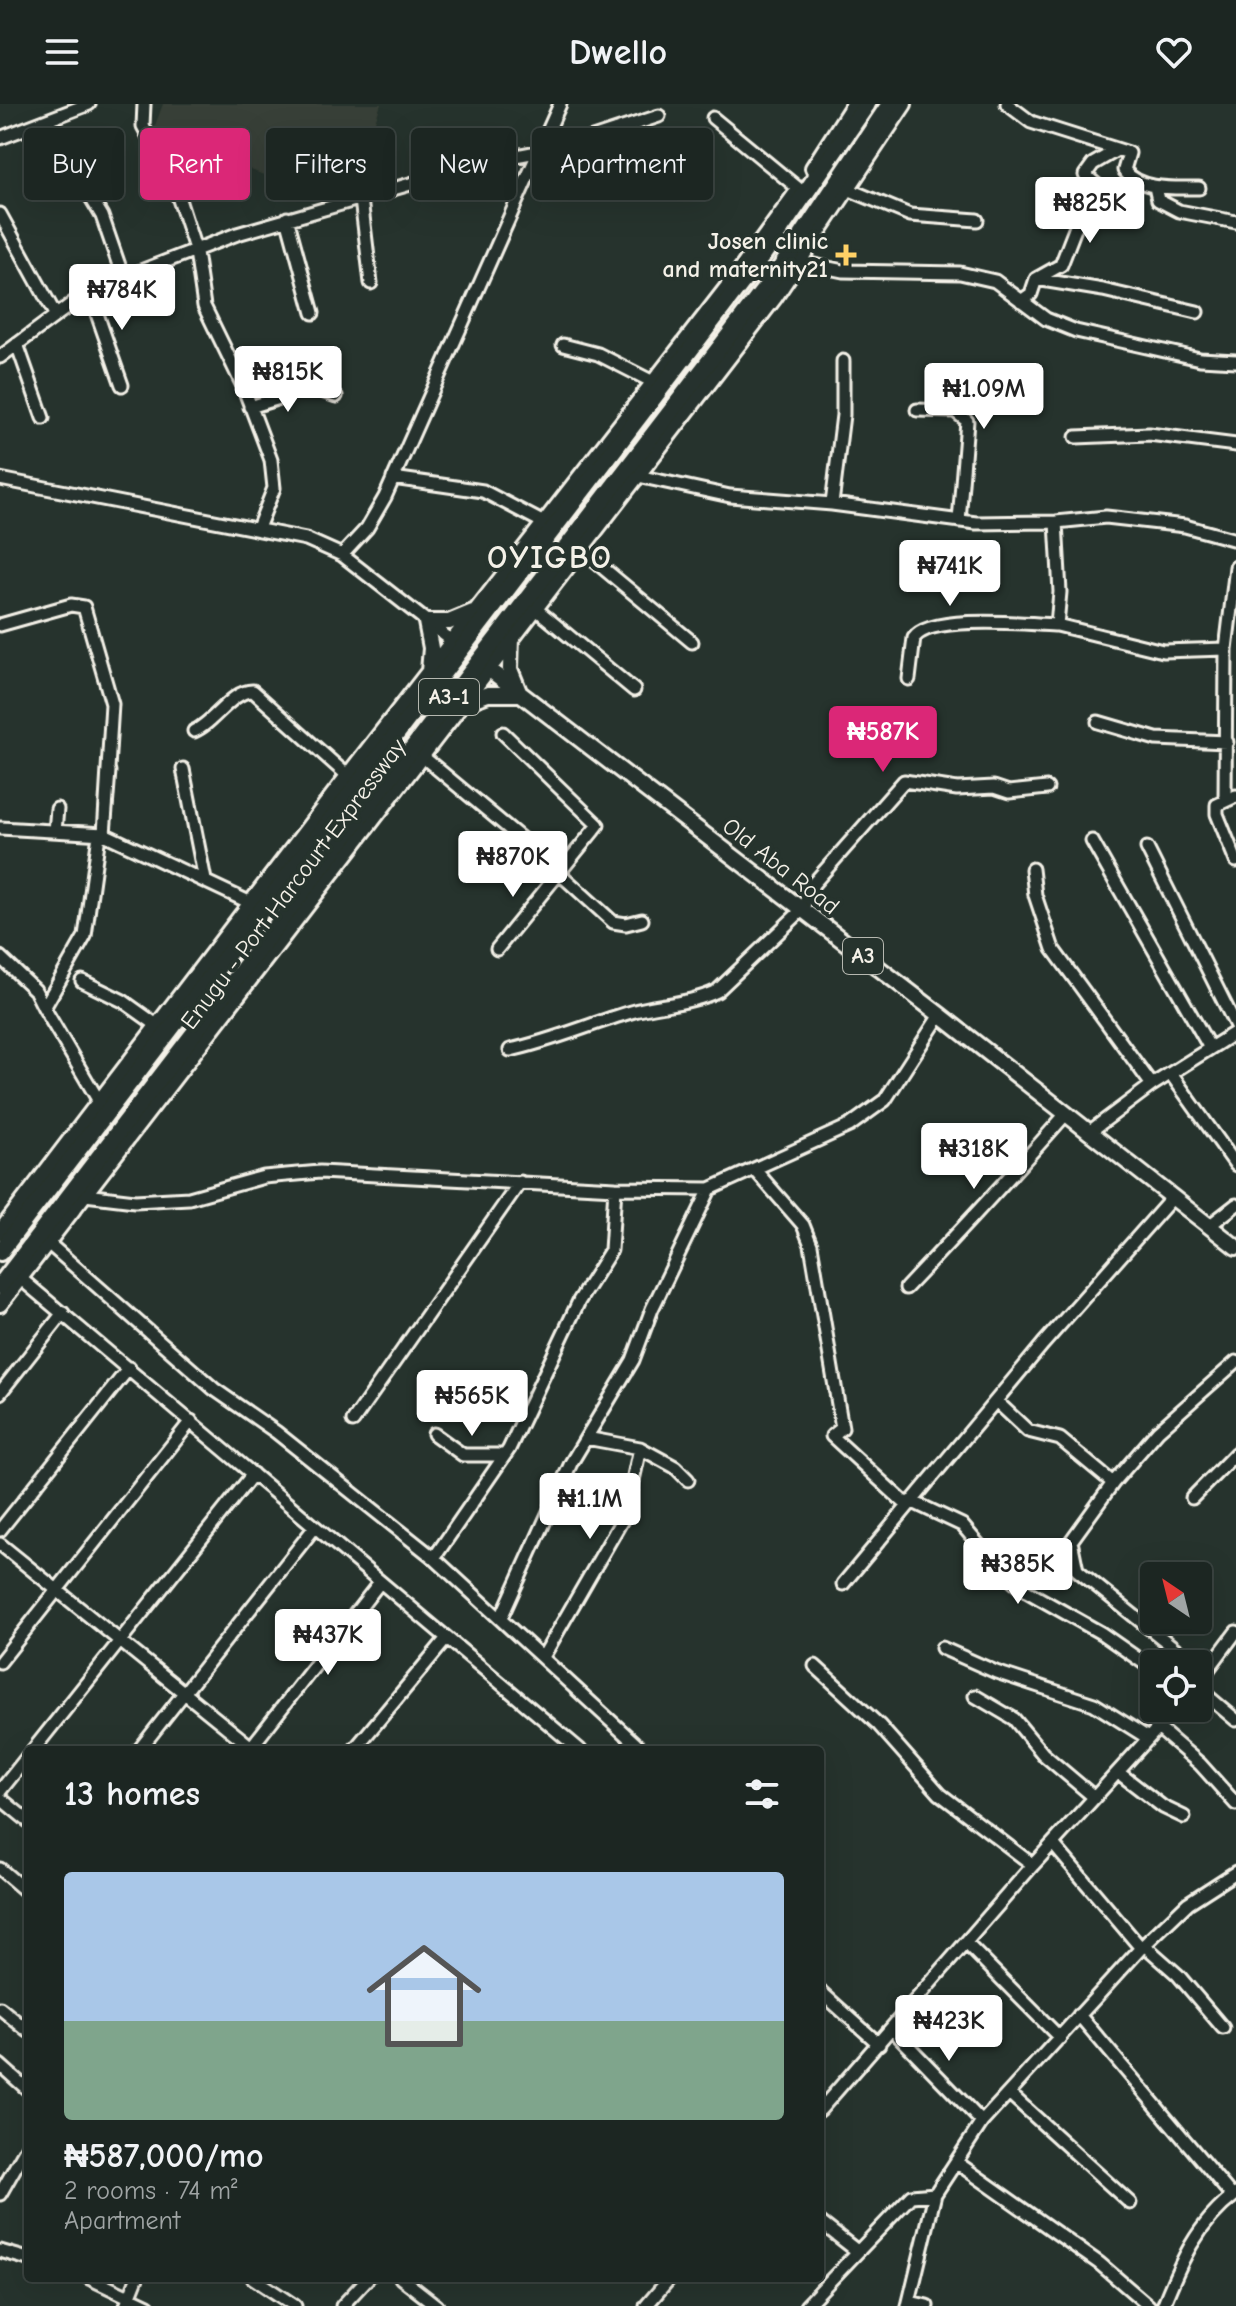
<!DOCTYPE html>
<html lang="en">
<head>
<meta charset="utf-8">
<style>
  body { margin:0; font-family:"Comic Neue",sans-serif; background:#29322f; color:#f1f3f6; height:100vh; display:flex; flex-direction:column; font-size:30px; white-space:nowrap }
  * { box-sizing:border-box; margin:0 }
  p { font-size:26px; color:#a0a5a5 }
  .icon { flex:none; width:44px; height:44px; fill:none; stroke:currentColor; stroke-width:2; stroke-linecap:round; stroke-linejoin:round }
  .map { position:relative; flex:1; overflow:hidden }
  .drawer { position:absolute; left:24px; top:1642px; width:800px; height:536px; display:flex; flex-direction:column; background:#1c2622; border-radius:8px; box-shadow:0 8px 32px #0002,0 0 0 2px #3a4340 }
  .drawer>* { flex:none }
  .banner { position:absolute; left:24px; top:24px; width:800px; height:72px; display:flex; gap:16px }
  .needle { width:52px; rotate:325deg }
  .tools { position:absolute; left:1140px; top:1458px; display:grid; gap:16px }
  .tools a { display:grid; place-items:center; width:72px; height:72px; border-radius:8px; background:#1c2622; box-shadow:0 8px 32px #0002,0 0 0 2px #3a4340; font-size:40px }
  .price { position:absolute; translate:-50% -68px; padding:0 18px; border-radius:8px; background:#fff; color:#222; font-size:26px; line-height:52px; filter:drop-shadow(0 2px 4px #0008) }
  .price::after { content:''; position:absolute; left:50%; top:48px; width:24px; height:18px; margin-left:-12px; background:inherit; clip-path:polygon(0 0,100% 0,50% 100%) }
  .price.current { background:#db2777; color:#fff }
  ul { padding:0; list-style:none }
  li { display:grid; align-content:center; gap:16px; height:424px; padding:0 40px }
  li+li { border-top:2px solid #3a4340 }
  li span { display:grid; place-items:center; height:248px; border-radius:8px; color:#555 }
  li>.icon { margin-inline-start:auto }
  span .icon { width:144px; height:144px; fill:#fffc; stroke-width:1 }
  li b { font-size:34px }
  h2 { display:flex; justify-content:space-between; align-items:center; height:96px; padding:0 40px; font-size:34px }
  .tag { padding:0 28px; border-radius:8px; background:#1c2622; box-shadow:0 8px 32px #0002,0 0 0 2px #3a4340; font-size:28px; line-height:72px }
  .tag.current { background:#db2777; color:#fff }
  header { display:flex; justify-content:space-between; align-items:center; height:104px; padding:0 40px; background:#1c2622; font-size:36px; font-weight:700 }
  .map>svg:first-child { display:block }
  .built { fill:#394037 }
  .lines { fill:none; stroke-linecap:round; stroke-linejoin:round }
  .minor-casing { stroke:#f4f1e8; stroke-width:17 }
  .major-casing { stroke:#f4f1e8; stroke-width:20 }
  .highway-casing { stroke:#f4f1e8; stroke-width:22 }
  .minor { stroke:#26332d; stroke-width:11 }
  .major { stroke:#26332d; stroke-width:14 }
  .highway { stroke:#26332d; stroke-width:16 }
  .poi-dot { fill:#ffd166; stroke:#26332d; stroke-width:3 }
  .labels { text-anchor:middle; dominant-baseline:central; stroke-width:8; stroke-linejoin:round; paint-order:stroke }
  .shield { fill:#26332d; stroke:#b6b8b0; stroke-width:2 }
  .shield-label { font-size:22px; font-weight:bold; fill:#f4f1e8 }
  .poi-label { font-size:24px; font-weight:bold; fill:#f4f1e8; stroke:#26332d; text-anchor:end }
  .street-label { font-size:24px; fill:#f4f1e8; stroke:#26332d }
  .district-label { font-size:32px; font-weight:bold; letter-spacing:2px; fill:#f4f1e8; stroke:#26332d }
</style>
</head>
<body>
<header><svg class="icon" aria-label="menu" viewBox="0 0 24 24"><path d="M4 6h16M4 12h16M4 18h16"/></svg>Dwello<svg class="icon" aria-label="heart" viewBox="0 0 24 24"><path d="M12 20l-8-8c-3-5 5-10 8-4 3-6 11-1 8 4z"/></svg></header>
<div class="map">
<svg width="1236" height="2202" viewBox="0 0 1236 2202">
  <rect width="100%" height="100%" fill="#26332d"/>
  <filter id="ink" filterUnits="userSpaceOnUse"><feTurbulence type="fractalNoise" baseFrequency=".0125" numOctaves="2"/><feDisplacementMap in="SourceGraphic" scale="16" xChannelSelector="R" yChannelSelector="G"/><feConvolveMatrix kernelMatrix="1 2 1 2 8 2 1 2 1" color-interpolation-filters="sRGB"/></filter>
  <g filter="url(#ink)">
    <path class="built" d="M163 0H381L350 90 327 96 153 27Z"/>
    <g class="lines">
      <defs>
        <path id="minor" d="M144 0 143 22 174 80 196 148 204 202 243 282 271 356 274 384 258 424
          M1007 0 1031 18 1129 49 1124 66C1140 87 1175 84 1199 84
          M713 14 799 85
          M0 34 89 0
          M70 59 102 112 123 173
          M1155 83 1158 96 1179 107 1236 118
          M850 86 910 111 977 116
          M361 95 371 179
          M0 110 55 210
          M287 114 313 209
          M800 158 843 167 960 169 995 177 1046 215 1076 227 1200 255 1236 257
          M1036 175 1103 186 1197 208
          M89 187 122 281
          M1021 197 1031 190 1036 175 1061 161 1087 94 1094 91 1099 83 1085 71 1093 60 1117 46
          M17 240 43 314
          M563 241 598 250 653 278
          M0 253 89 187 237 130 490 57 568 42 659 12
          M243 282 284 274 336 292
          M250 303 286 292 297 278
          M917 306 955 307 967 317 959 417
          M1076 333 1149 330 1236 341
          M638 372 730 392 832 400 976 419 1056 418 1106 413 1185 422 1236 436
          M393 374 483 387 544 419
          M0 375 306 435 342 451 452 537
          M832 400 843 311V257
          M1056 418 1060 488 1057 521 1163 547 1226 545
          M579 444 692 538
          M342 451 367 424 385 393 560 0
          M535 504 634 586
          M0 521 71 501 84 503 112 600 104 730 109 667
          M909 575 914 534C930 510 1029 520 1057 521
          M1098 618 1156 635 1227 638
          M194 627C214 619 232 586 253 587L348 672
          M422 652 524 737 613 818 626 820 642 816
          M183 665 205 776
          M1236 692 1217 701V710L1236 757
          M1225 696 1226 545 1236 463
          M0 724 104 730 253 800
          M55 727 57 705
          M99 731 85 832 44 904 100 999
          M1092 737 1210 944
          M1147 744 1236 922
          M1032 765 1035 791 1053 845 1152 981
          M497 845 598 721 503 629
          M0 853 35 886 44 904
          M82 877 123 897 158 922
          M510 946C552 937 590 920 631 908 660 900 690 900 717 887L802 806 813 780 904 677 957 685 994 683 1009 688 1047 684
          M1171 970 1236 1061
          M1088 1029 1152 981 1236 928
          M756 1067 803 1121 811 1141 842 1324 832 1332 908 1402
          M85 1091 135 1097 189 1094 264 1073 320 1068 615 1084 710 1085 849 1022 885 996 940 911
          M1209 1122 1236 1101
          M48 1139 214 1285 276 1328 434 1454 639 1643
          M20 1174 580 1646
          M906 1184C960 1127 1013 1070 1065 1011
          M0 1289 63 1209
          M996 1297 1028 1327 1060 1335 1113 1379 1071 1437 1077 1466 1194 1560
          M353 1317 520 1078
          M434 1330 463 1351H504
          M640 1344 675 1363 688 1376
          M1113 1379 1158 1327 1236 1258
          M1192 1394 1236 1349
          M911 1397 962 1421 1001 1467 1021 1484 1101 1529 1154 1566
          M0 1426 129 1264
          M0 1440 255 1646
          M434 1454 509 1345 579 1197 611 1146 615 1084
          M843 1480 1043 1240 1172 1094
          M501 1514 571 1359 633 1256 652 1205 710 1085
          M942 1544 996 1568 1094 1600 1148 1634
          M543 1553 626 1409 640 1344 586 1334
          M0 1558 191 1317
          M815 1562 879 1621 940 1690 1033 1761
          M1198 1579 1236 1528
          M1198 1584 1236 1616
          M975 1592 1014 1615 1043 1650 1094 1693
          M1157 1623 1200 1660 1236 1700
          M33 1646 253 1370
          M139 1646 315 1423
          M249 1646 380 1478
          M354 1646 447 1534
          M1119 1669 1163 1703 1184 1713
          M0 1687 28 1652
          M0 1694 28 1717
          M1053 1740 1141 1844
          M0 1765 28 1789
          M966 1839 1060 1934
          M1144 1841 1178 1871 1223 1924
          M820 1887 879 1940
          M0 1904 28 1927
          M1079 1911 1232 2092
          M892 1925 982 2018
          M0 1961 28 1986
          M1009 1989 1130 2099
          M820 2006 1033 1761 1176 1604
          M956 2058 1099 2159 1149 2202
          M0 2090 28 2041
          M820 2118 857 2147
          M0 2147 28 2155
          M89 2174 148 2202
          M253 2174 295 2202
          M401 2174 437 2202
          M910 2198 927 2202
          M126 2202 137 2174
          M342 2202 368 2174
          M646 2202 670 2174
          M806 2202 911 2092 935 2090 982 2018 1141 1844 1188 1799 1236 1768
          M908 2202 935 2090
          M1163 2202C1180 2159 1197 2119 1236 2090"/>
        <path id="major" d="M813 64 854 0
          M487 564 940 911 1236 1143
          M429 567 431 544 426 518H449L473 508
          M458 601 488 590H520L510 565 511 533
          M0 1128 357 660 737 171 795 91
          M0 1200 774 194 904 0"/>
        <path id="highway" d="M0 1148 762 152 867 0
          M0 1182 780 165 890 0"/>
      </defs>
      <use href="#minor" class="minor-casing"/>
      <use href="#major" class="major-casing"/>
      <use href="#highway" class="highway-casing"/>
      <use href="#minor" class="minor"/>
      <use href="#major" class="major"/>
      <use href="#highway" class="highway"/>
    </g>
  </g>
  <path class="poi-dot" d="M842 139h8v8h8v8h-8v8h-8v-8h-8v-8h8z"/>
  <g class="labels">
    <g class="shield">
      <rect x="419" y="575" width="60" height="36" rx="6"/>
      <rect x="843" y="834" width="40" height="36" rx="6"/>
    </g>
    <g class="shield-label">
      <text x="449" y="593">A3-1</text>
      <text x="863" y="852">A3</text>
    </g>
    <g class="poi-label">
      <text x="828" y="137">Josen clinic<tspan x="828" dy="28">and maternity21</tspan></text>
    </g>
    <g class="street-label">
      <text transform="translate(781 762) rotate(38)">Old Aba Road</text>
      <text transform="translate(293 780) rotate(-53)">Enugu - Port Harcourt Expressway</text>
    </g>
    <g class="district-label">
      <text x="550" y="453">OYIGBO</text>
    </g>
  </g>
</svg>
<div class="tools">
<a><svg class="needle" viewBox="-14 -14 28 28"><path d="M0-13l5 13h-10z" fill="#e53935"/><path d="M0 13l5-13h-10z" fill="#a0a5a5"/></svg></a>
<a><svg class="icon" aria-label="locate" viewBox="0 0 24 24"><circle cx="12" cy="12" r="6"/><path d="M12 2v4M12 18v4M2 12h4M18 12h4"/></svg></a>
</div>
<b class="price" style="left:1090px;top:141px">₦825K</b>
<b class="price" style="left:122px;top:228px">₦784K</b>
<b class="price" style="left:288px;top:310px">₦815K</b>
<b class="price" style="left:984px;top:327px">₦1.09M</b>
<b class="price" style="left:950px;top:504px">₦741K</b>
<b class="price current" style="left:883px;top:670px">₦587K</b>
<b class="price" style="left:513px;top:795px">₦870K</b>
<b class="price" style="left:974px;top:1087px">₦318K</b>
<b class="price" style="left:472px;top:1334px">₦565K</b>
<b class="price" style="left:590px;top:1437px">₦1.1M</b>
<b class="price" style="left:1018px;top:1502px">₦385K</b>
<b class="price" style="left:328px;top:1573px">₦437K</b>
<b class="price" style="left:949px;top:1959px">₦423K</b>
<div class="banner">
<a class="tag">Buy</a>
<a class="tag current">Rent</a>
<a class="tag">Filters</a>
<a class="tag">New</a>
<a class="tag">Apartment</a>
</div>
<section class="drawer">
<h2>13 homes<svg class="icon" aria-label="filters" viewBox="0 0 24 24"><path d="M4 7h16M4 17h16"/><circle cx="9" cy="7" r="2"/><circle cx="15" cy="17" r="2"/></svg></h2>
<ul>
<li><span style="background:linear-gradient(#a9c7e8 60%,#7fa58c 0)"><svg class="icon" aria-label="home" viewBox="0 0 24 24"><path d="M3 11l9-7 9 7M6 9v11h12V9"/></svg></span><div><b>₦587,000/mo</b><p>2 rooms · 74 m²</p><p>Apartment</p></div></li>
</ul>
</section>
</div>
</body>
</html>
